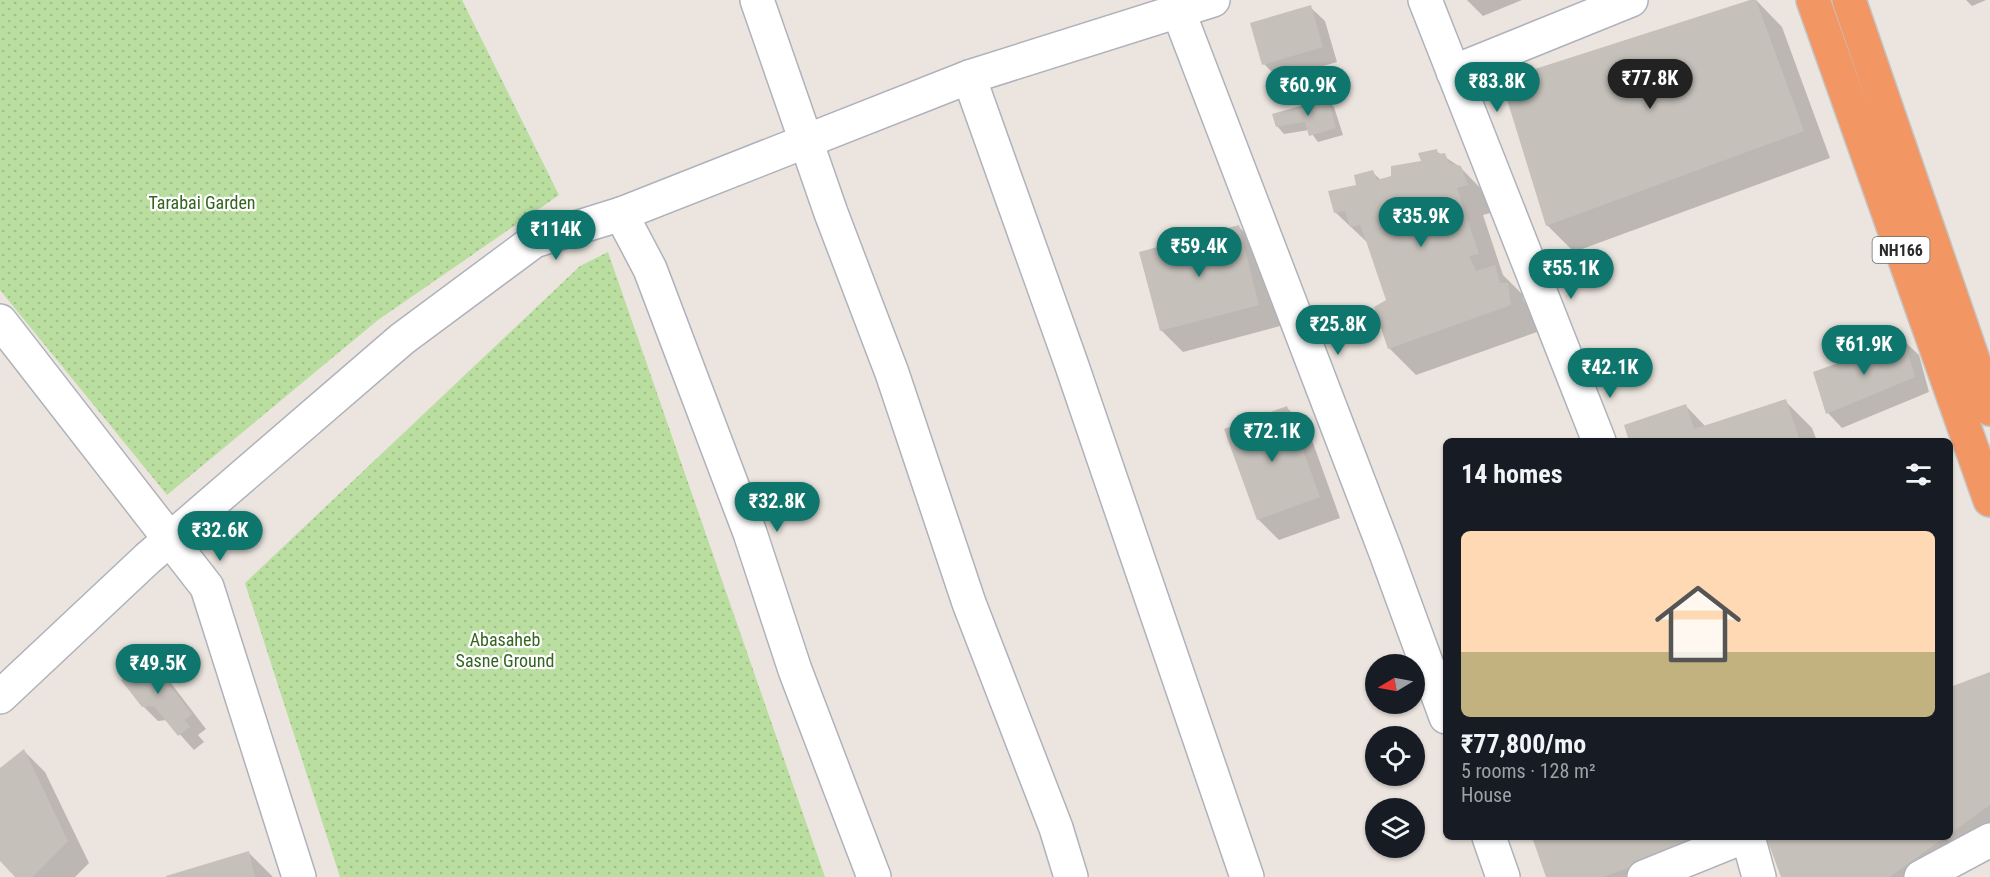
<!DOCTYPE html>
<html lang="en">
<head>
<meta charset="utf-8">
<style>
  body { margin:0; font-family:"Roboto Condensed",sans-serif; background:#20242c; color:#f1f3f6; height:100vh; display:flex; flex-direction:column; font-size:22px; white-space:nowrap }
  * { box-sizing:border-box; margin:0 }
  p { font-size:20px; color:#9ea1a6 }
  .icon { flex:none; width:33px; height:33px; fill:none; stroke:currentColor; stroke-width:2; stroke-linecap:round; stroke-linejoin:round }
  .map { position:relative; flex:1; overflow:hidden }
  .sheet { position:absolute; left:1443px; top:438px; width:510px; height:402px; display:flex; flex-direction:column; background:#171b24; border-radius:9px; box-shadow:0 2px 4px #0004 }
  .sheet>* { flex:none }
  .needle { width:39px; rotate:260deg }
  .controls { position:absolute; left:1365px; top:654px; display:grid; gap:12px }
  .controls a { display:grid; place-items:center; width:60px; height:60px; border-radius:50%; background:#171b24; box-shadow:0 2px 4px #0004; font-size:30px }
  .price { position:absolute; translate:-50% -51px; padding:0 14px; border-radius:21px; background:#0f766e; color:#fff; font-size:20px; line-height:39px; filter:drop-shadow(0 2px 3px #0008) }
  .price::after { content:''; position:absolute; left:50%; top:36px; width:18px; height:14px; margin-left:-9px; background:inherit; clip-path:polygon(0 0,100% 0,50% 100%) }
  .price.current { background:#222; color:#fff }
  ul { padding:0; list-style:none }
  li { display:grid; align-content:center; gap:12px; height:318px; padding:0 18px }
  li+li { border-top:2px solid #363941 }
  li span { display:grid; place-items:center; height:186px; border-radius:9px; color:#555 }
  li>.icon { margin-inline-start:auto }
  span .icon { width:108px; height:108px; fill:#fffc; stroke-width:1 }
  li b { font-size:26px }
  h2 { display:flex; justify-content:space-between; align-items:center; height:72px; padding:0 18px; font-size:26px }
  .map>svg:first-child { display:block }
  .grass { fill:url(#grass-dots) }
  .shadow { fill:#0003 }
  .building { fill:#c5c0ba }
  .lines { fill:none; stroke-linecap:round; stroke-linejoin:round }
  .street-casing { stroke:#afb2bb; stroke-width:36 }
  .secondary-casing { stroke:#afb2bb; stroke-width:36 }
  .highway-casing { stroke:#c4c4c4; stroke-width:36 }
  .street { stroke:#fff; stroke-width:33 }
  .secondary { stroke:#fff; stroke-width:33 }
  .highway { stroke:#f29664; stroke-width:33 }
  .labels { text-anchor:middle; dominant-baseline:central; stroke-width:4.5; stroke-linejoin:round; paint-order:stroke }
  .shield { fill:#fff; stroke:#6b6b6b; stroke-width:1.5 }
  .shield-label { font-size:16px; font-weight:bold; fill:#2b2b2b }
  .park-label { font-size:18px; fill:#336420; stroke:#fff }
</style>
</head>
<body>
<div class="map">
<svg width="1990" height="877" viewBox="0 0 1990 877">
  <defs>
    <pattern id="grass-dots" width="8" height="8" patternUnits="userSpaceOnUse" patternTransform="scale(1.5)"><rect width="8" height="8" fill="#badea0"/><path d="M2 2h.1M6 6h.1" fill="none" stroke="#a0bf8a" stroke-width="1.8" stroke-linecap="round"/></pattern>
  </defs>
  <rect width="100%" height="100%" fill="#ece5df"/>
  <path class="grass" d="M0 0H462L559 195 378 320 167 495 0 290Z
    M608 252 825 877H340L245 583 580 266Z"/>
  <path class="shadow" d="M1467 0H1522L1483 16Z
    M1756 0 1782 27 1830 158 1574 252 1547 225Z
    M1966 0H1986L1972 6Z
    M1310 7 1325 21 1337 62 1279 79 1264 64Z
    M1327 100 1334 107 1343 135 1318 142 1309 130 1284 134 1277 126Z
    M1436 151 1460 167 1487 195 1494 212 1483 215 1503 275 1522 294 1524 301 1534 312 1537 332 1416 375 1389 348 1388 300 1369 244 1335 212 1372 172 1381 180 1392 177 1423 162Z
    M1239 227 1260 248 1280 326 1183 352 1161 330Z
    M1904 341 1919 355 1929 392 1842 428 1828 413 1815 373Z
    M1785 401 1812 428 1817 441H1631L1686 406 1706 427Z
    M1287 408 1308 429 1340 518 1279 540 1258 519Z
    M149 660 164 674 206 729 198 735 204 742 194 750 167 720 158 721 143 706Z
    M1990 673V851L1953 877H1783L1768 837H1950V689Z
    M24 751 45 772 89 863 75 877H17L0 859V770Z
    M1533 837H1699L1682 877H1547Z
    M249 853 273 877H169Z"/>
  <path class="building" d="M1750 0H1756L1804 131 1546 226 1501 80Z
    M1311 5 1323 47 1262 65 1250 23Z
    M1328 98 1336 128 1309 136 1305 122 1276 127 1272 114Z
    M1437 149 1438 154 1445 153 1449 163 1461 166 1468 185 1457 188 1479 254 1469 256 1476 271 1495 265 1500 283H1508L1511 305 1388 349 1374 307 1386 300 1366 241 1360 225 1350 227 1345 211 1334 213 1328 191 1356 185 1354 175 1373 170 1377 180 1391 176V166L1421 161 1418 153Z
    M1239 225 1259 305 1160 331 1139 252Z
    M1904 339 1915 377 1826 414 1813 372Z
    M1786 399 1800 441H1629L1624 425 1686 404 1694 429Z
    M1287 406 1320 497 1257 520 1224 429Z
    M149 658 192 714 185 720 190 727 178 736 154 706 142 707 121 680Z
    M1990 672V805L1950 834V687Z
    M24 749 68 841 33 877H15L0 861V768Z
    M1532 837H1687L1690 846 1603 877H1546Z
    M1766 837H1945L1890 877H1781Z
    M249 851 255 877H166V876Z"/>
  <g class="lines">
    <defs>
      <path id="street" d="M757 0 831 213 892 373 969 603 1056 828 1071 877
        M1425 0 1599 441
        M1179 13 1386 553 1446 717
        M1453 72 1631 0
        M969 77 1071 363 1247 877
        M621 214 650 269 750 533 795 670 874 877
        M0 321 207 587 299 877
        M1489 837 1503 877
        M1748 837 1759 877
        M1644 877 1743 837"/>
      <path id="secondary" d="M0 697 148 558 402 339 534 241 621 214 969 77 1213 0
        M1921 877 1990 840"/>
      <path id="highway" d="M1813 0 1990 500
        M1849 0 1990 409"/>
    </defs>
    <use href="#street" class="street-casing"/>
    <use href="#secondary" class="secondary-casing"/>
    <use href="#highway" class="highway-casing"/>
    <use href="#street" class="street"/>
    <use href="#secondary" class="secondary"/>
    <use href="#highway" class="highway"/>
  </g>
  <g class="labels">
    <rect class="shield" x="1872.5" y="237" width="57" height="26" rx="4.5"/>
    <g class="shield-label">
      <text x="1901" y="250">NH166</text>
    </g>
    <g class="park-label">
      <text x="202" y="202">Tarabai Garden</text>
      <text x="505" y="639">Abasaheb<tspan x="505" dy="21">Sasne Ground</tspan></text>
    </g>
  </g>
</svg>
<div class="controls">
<a><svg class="needle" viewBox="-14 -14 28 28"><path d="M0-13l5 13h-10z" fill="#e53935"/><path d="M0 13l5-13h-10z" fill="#9ea1a6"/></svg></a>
<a><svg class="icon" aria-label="locate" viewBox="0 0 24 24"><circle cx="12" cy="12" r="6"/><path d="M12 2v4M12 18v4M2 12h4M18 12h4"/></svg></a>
<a><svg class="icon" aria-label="layers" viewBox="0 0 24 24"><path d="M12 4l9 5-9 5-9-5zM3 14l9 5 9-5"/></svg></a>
</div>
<b class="price current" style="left:1650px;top:110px">₹77.8K</b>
<b class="price" style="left:1497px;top:113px">₹83.8K</b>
<b class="price" style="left:1308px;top:117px">₹60.9K</b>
<b class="price" style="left:1421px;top:248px">₹35.9K</b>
<b class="price" style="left:556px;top:261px">₹114K</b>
<b class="price" style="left:1199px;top:278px">₹59.4K</b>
<b class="price" style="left:1571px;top:300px">₹55.1K</b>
<b class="price" style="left:1338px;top:356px">₹25.8K</b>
<b class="price" style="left:1864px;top:376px">₹61.9K</b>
<b class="price" style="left:1610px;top:399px">₹42.1K</b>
<b class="price" style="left:1272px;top:463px">₹72.1K</b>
<b class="price" style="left:777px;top:533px">₹32.8K</b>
<b class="price" style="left:220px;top:562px">₹32.6K</b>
<b class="price" style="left:158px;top:695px">₹49.5K</b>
<section class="sheet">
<h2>14 homes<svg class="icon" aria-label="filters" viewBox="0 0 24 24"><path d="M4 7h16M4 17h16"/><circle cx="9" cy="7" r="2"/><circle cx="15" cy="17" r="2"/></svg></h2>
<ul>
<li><span style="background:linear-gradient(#ffd9b3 65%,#c2b280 0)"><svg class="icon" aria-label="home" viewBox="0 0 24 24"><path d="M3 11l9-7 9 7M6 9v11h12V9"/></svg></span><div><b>₹77,800/mo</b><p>5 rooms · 128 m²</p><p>House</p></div></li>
</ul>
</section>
</div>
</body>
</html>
